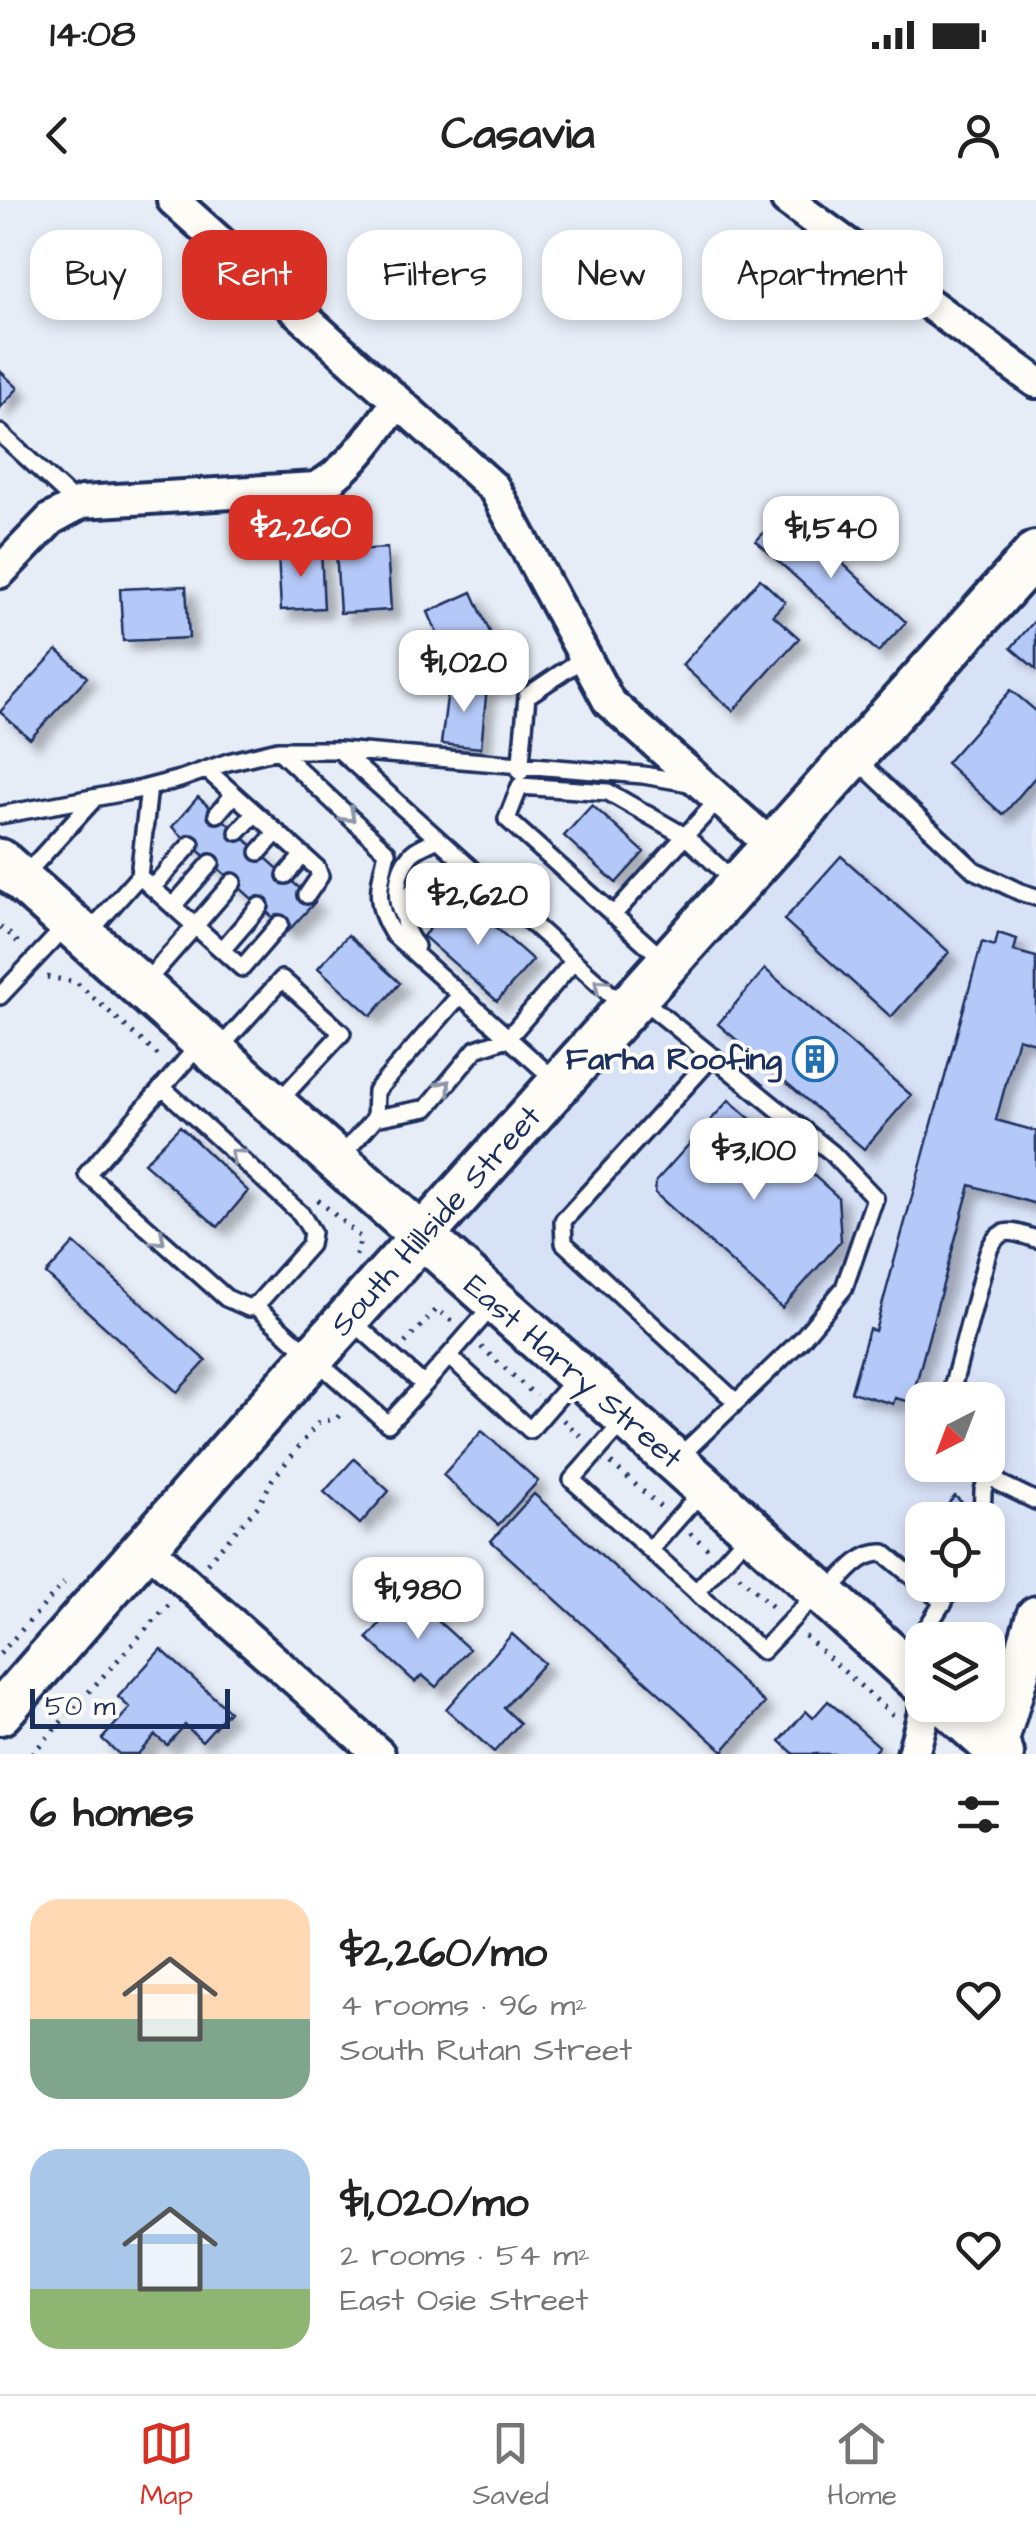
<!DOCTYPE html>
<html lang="en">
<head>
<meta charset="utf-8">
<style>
  body { margin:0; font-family:"Architects Daughter",sans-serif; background:#f2f2f2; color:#222; height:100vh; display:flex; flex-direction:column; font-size:38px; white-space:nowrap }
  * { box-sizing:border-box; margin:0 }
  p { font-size:32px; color:#767676 }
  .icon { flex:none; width:55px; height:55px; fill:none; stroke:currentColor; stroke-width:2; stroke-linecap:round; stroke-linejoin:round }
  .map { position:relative; height:1554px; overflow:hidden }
  .drawer { display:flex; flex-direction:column; background:#fff; flex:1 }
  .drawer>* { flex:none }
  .hud { position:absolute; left:30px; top:30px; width:978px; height:90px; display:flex; gap:20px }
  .needle { width:65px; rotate:222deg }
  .controls { position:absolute; left:905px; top:1182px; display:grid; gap:20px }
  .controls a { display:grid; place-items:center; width:100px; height:100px; border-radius:20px; background:#fff; box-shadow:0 5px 15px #0003; font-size:50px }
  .scale { position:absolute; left:30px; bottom:25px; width:200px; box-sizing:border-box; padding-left:10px; border:5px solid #1b2f5e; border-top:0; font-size:28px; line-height:35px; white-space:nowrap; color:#1b2f5e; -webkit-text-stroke:8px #fdfcf7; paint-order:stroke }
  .price { position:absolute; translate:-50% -85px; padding:0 22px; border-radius:20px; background:#fff; color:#222; font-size:32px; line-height:65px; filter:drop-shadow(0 2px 5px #0008) }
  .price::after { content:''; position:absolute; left:50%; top:60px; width:30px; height:22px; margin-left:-15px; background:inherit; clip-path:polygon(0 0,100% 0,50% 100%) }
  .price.on { background:#d93025; color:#fff }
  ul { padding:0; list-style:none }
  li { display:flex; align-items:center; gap:30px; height:250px; padding:0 30px }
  li span { display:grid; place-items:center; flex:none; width:280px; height:200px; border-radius:30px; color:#555 }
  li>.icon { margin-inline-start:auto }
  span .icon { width:120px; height:120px; fill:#fffc; stroke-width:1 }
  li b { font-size:42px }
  h2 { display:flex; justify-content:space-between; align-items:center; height:120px; padding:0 30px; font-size:42px }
  .tag { padding:0 35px; border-radius:30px; background:#fff; box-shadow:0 5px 15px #0003; font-size:35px; line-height:90px }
  .tag.on { background:#d93025; color:#fff }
  .status { display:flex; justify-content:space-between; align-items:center; height:70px; padding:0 50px; background:#fff; direction:ltr }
  .status svg { height:28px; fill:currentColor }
  header { display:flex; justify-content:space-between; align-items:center; height:130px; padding:0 30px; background:#fff; font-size:45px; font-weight:700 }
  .menu { display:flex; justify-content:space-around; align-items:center; height:140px; border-top:2px solid #e0e0e0; background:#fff; font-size:28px; color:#767676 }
  .menu a { display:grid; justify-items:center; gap:5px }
  .menu .on { color:#d93025 }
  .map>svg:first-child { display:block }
  .built { fill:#d8e2f7; fill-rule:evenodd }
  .building { fill:#b5c9f8; stroke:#1b2f5e; stroke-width:2.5; filter:url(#shadow) }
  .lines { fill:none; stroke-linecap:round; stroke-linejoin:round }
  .service-casing { stroke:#1b2f5e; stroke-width:22 }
  .minor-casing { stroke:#1b2f5e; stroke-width:38 }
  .tertiary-casing { stroke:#1b2f5e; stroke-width:45 }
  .secondary-casing { stroke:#1b2f5e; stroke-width:50 }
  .path { stroke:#1b2f5e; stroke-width:5; stroke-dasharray:2.5 8; stroke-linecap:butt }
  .service { stroke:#fdfcf7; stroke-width:15 }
  .minor { stroke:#fdfcf7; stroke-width:30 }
  .tertiary { stroke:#fdfcf7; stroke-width:38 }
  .secondary { stroke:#fdfcf7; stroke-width:42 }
  .oneway { stroke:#8c96aa }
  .labels { text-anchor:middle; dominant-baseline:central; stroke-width:8; stroke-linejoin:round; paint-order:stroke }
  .poi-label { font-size:32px; font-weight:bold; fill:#1b2f5e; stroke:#fdfcf7; text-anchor:end }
  .street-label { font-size:32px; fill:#1b2f5e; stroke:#fdfcf7 }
</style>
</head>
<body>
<div class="status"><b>14:08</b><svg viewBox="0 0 49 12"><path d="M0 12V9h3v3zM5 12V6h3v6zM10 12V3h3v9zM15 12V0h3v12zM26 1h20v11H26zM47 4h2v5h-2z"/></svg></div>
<header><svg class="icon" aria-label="back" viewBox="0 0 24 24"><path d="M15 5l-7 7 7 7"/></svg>Casavia<svg class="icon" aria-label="person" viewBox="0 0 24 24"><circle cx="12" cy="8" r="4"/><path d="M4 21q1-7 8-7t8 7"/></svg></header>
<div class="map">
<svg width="1036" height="1554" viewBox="0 0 1036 1554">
  <defs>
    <filter id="shadow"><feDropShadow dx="9" dy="9" stdDeviation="5" flood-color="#0004"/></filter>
  </defs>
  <rect width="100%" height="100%" fill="#e7edf7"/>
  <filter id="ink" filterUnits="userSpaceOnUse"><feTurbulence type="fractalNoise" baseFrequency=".01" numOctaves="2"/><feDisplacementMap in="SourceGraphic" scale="20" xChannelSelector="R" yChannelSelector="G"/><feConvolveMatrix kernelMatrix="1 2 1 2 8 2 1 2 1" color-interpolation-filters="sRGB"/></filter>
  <g filter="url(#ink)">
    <path class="built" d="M1036 359V1416L997 1549 947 1505H988V1440H922V1483L421 1037ZM922 1200H988V1265H922ZM922 1320H988V1385H922Z"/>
    <path class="building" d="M0 171 18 188 0 208Z
      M785 310 906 422 878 452 756 341Z
      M387 348 391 410 340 413 336 351Z
      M321 350 324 408 281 410 278 353Z
      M760 379 785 402 773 415 799 438 733 511 682 465Z
      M186 386 189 438 123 441 120 389Z
      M472 392 497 448 452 468 428 412Z
      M1036 419V469L1011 448Z
      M57 450 87 477 30 539 0 512Z
      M449 482 487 486 481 548 441 544Z
      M1011 490 1036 511V576L1003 615 946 563Z
      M198 597 315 702 288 731 172 627Z
      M592 605 644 652 616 683 564 636Z
      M841 656 949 752 891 817 784 720Z
      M460 696 533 760 497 801 423 736Z
      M998 733 1017 739 1014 751 1036 757V840L1035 843 1018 838 996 920 1036 931V1004L970 985 911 1202 895 1198 893 1204 851 1192 869 1129 875 1131 982 742 995 746Z
      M348 735 400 783 371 816 318 768Z
      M765 769 911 895 864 949 718 824Z
      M729 900 838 997 841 1041 782 1108 655 993 656 981Z
      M180 926 248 991 218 1027 144 963Z
      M74 1043 206 1161 177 1192 46 1074Z
      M482 1231 538 1281 498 1325 443 1275Z
      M354 1259 389 1291 360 1324 324 1292Z
      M534 1294 765 1503 723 1551 491 1341Z
      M955 1296 972 1312 967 1320H935Z
      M407 1393 469 1449 436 1487 422 1475 415 1482 367 1438Z
      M512 1434 544 1463 504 1508 520 1523 494 1552 446 1509Z
      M161 1449 229 1511 202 1541 185 1525 167 1545 155 1535 138 1554H119L102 1539 130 1508 118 1497Z
      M828 1501 879 1546 872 1554H794L780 1541 806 1511 813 1518Z"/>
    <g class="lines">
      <defs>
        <path id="service" d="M0 233 77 304
          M278 550 387 652C379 686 373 703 393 734L556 881
          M339 550 626 808
          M855 558 974 670 1020 692 1036 697
          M207 570 317 668 320 676 307 695
          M520 572 527 496 585 457
          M217 614 234 594
          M0 615 142 589 180 579 228 562 278 550H339L643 575 695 584
          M238 632 255 613
          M259 652 277 632
          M286 675 303 655
          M139 676 149 587
          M23 677 95 598
          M233 682 195 726 242 768 280 724
          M152 688 191 644
          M173 706 211 663
          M402 714C394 698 397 671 409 657 415 648 429 644 438 639
          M613 715 685 636 735 682
          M86 736 139 676 195 726 144 784
          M416 746C395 721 402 692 431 677 443 670 457 670 471 669
          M222 750 260 706
          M665 761 507 619 520 586 608 592 685 636 719 599
          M0 796 66 726
          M640 798 832 953 875 998 844 1088 801 1140 678 1258
          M218 850 282 779 342 833 277 903
          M713 856 563 1021 564 1043 736 1202
          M162 887 301 1014 312 1032 310 1045 259 1102 249 1108 226 1098 87 974 201 843
          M375 918 376 891 460 795
          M338 960 375 918 427 908 476 849 508 838 574 761
          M494 1104 449 1156 530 1230 575 1178
          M254 1105 388 1224 424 1185
          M351 1120 424 1185 449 1156
          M949 1200 988 1052C999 1025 1012 1031 1036 1039
          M625 1220 572 1280 650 1350 704 1289
          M979 1265 1001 1284 1036 1301
          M982 1320 983 1291 988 1273
          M749 1333 696 1392 762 1451 817 1393
          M650 1350 696 1392
          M827 1393C843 1377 860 1351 884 1353L944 1403
          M905 1462 954 1385"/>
        <path id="minor" d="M173 0 494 288 609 502 772 646
          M787 0 1036 182
          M0 372 51 319 82 302 316 288C352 269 373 233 398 202
          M146 1347 379 1554
          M913 1554 926 1505"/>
        <path id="tertiary" d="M995 1554 1036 1416"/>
        <path id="secondary" d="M0 661C307 935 617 1207 922 1483
          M947 1505 1002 1554
          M0 1513 253 1224 1036 353"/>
      </defs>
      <use href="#service" class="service-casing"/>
      <use href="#minor" class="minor-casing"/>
      <use href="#tertiary" class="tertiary-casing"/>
      <use href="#secondary" class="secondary-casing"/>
      <path class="path" d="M0 727 15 738 19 745
        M47 777 76 782 161 858
        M318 1000 361 1038 355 1058
        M405 1143 437 1109 454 1123
        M481 1147 536 1196
        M563 1220 584 1239
        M611 1263 663 1309
        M690 1333 708 1349
        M207 1363 259 1305 272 1280 318 1223 337 1218 344 1210
        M739 1376 775 1409
        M805 1436 894 1516
        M0 1454 64 1383
        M32 1554 169 1404"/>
      <use href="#service" class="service"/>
      <use href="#minor" class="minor"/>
      <use href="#tertiary" class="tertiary"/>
      <use href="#secondary" class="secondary"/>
    </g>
    <defs><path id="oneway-chevron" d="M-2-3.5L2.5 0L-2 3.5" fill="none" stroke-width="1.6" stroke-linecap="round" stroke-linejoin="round" transform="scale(2.5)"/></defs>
    <g class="oneway">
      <use href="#oneway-chevron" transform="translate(349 616) rotate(43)"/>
      <use href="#oneway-chevron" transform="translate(600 785) rotate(-138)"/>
      <use href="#oneway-chevron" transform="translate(445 886) rotate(-50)"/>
      <use href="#oneway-chevron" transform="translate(236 955) rotate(-138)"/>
      <use href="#oneway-chevron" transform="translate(159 1039) rotate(42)"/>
    </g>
  </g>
  <defs>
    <symbol id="building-ring" viewBox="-11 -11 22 22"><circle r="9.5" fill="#fdfcf7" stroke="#1f6fb2" stroke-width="1.5"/><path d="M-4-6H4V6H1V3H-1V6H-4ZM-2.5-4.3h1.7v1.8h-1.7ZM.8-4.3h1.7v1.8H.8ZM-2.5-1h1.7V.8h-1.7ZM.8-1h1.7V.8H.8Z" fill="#1f6fb2"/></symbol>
  </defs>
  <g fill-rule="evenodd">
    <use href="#building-ring" x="790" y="834" width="50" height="50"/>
  </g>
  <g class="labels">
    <g class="poi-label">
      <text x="782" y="859">Farha Roofing</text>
    </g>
    <g class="street-label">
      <text transform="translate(436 1021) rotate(-48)">South Hillside Street</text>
      <text transform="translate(573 1172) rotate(41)">East Harry Street</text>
    </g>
  </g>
</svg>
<div class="controls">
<a><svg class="needle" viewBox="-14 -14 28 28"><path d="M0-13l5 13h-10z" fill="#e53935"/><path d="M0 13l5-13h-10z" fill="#767676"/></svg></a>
<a><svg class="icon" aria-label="locate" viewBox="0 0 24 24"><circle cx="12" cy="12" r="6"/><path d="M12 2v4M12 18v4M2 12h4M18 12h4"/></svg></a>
<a><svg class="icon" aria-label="layers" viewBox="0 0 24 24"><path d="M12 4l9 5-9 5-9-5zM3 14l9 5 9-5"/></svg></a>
</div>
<div class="scale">50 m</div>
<b class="price on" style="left:301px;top:380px">$2,260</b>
<b class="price" style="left:831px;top:381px">$1,540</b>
<b class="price" style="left:464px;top:515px">$1,020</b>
<b class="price" style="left:478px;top:748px">$2,620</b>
<b class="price" style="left:754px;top:1003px">$3,100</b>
<b class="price" style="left:418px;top:1442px">$1,980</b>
<div class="hud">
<a class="tag">Buy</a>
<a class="tag on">Rent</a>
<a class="tag">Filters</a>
<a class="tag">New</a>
<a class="tag">Apartment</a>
</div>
</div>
<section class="drawer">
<h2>6 homes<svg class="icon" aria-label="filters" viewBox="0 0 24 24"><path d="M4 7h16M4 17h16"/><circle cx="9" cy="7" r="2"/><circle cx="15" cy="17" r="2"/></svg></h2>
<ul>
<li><span style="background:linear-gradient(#ffd9b3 60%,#7fa58c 0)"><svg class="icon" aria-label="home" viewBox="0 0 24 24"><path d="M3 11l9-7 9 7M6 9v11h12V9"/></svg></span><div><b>$2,260/mo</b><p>4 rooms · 96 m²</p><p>South Rutan Street</p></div><svg class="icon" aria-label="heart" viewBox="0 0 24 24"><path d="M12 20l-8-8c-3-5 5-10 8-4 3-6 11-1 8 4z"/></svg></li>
<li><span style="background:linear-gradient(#a9c7e8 70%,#8fb573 0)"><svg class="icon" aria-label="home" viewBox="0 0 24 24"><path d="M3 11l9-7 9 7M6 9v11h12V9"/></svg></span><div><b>$1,020/mo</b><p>2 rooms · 54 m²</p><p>East Osie Street</p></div><svg class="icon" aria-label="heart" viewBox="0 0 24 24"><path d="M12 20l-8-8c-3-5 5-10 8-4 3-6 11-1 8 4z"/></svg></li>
</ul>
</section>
<nav class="menu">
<a class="on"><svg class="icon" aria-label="map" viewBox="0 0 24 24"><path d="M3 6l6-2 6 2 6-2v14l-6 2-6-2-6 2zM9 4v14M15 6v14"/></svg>Map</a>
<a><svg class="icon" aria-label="saved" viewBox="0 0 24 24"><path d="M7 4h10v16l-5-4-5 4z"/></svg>Saved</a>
<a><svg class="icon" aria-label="home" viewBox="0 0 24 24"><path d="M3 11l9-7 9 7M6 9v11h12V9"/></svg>Home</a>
</nav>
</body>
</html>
